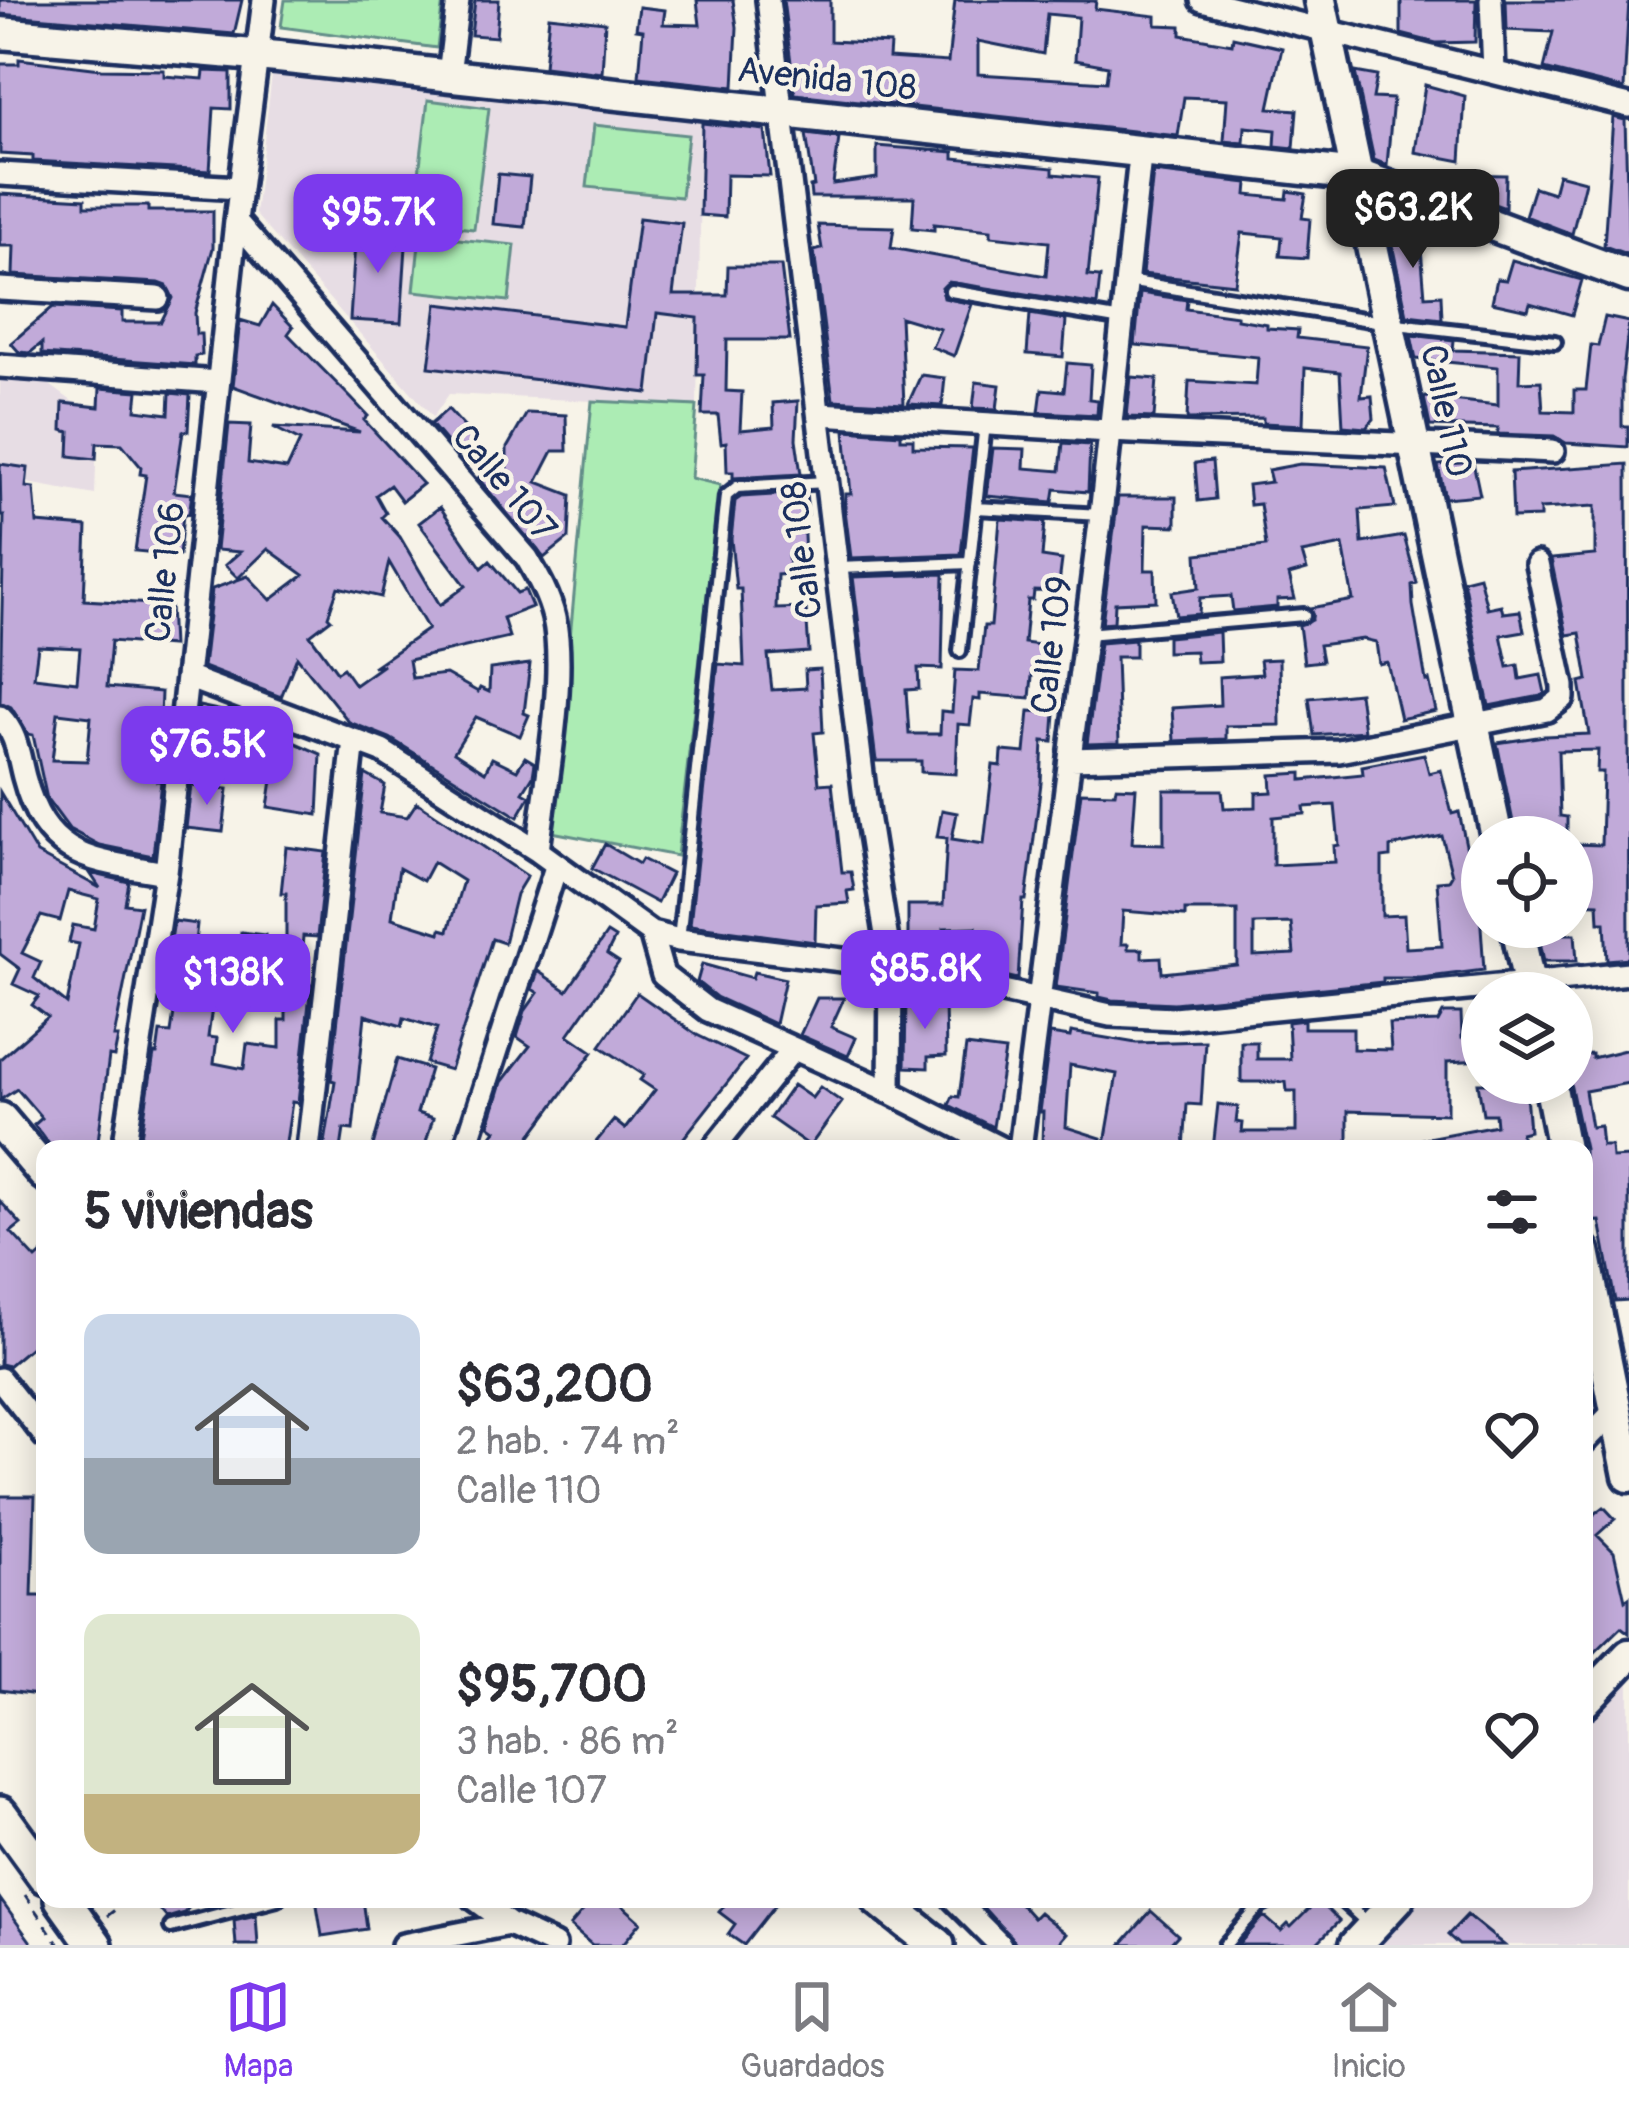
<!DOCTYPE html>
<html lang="es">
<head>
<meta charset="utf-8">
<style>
  body { margin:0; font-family:Pangolin,sans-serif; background:#f2f2f3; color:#2b2b33; height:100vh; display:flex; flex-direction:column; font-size:45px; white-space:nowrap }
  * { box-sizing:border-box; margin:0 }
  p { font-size:39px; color:#7c7c81 }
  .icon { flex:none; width:66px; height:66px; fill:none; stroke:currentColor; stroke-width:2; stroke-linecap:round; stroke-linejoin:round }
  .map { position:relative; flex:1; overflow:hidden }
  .details { position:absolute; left:36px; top:1140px; width:1557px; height:768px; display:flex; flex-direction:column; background:#fff; border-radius:24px; box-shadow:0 6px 30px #0003 }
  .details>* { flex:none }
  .tools { position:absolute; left:1461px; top:816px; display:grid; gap:24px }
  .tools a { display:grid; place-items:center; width:132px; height:132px; border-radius:50%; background:#fff; box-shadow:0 6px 30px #0003; font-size:60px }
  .price { position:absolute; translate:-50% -102px; padding:0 27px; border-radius:24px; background:#7c3aed; color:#fff; font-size:39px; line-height:78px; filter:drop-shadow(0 3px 6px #0008) }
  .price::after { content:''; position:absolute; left:50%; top:72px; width:36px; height:27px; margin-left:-18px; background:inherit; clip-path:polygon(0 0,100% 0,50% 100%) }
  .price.on { background:#222; color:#fff }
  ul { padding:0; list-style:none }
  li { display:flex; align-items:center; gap:36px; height:300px; padding:0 48px }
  li span { display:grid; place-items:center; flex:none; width:336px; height:240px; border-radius:24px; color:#555 }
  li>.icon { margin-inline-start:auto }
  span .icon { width:144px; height:144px; fill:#fffc; stroke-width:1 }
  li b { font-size:51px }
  h2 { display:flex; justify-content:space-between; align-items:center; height:144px; padding:0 48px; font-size:51px }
  .tabs { display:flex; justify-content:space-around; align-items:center; height:168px; border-top:3px solid #e1e1e2; background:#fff; font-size:33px; color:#7c7c81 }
  .tabs a { display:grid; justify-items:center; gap:6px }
  .tabs .on { color:#7c3aed }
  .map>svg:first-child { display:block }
  .built { fill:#e7dde4 }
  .green { fill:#acecb4; stroke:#648e89; stroke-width:3 }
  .building { fill:#c1aad9; stroke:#1b2f5e; stroke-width:3; fill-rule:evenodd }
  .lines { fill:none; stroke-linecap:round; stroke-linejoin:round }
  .lane-casing { stroke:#1b2f5e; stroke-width:20 }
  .street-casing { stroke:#1b2f5e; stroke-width:30 }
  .secondary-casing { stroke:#1b2f5e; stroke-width:39 }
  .primary-casing { stroke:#1b2f5e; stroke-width:42 }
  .path { stroke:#1b2f5e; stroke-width:3; stroke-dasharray:9 9; stroke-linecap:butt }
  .lane { stroke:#f7f3e8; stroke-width:10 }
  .street { stroke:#f7f3e8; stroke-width:21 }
  .secondary { stroke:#f7f3e8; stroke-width:30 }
  .primary { stroke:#f7f3e8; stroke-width:33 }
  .labels { text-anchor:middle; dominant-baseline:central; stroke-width:9; stroke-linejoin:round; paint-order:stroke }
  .street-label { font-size:36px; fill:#1b2f5e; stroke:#f7f3e8 }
</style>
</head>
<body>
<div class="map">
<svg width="1629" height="1945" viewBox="0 0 1629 1945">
  <rect width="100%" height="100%" fill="#f7f3e8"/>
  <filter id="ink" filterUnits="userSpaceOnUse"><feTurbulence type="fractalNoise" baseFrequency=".00833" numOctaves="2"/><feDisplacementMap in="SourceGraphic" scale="24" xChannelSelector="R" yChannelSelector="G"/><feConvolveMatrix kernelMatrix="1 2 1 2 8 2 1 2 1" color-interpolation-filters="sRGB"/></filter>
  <g filter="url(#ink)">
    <path class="built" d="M272 75 702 119 697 406 449 394 433 417 255 214Z
      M0 358 34 373 73 402 98 407 95 495 0 478Z
      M1629 1679V1945H1373L1415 1899H1584V1725Z"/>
    <path class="green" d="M285 0H443L437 48 281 27Z
      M428 100 489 108 474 229 413 222Z
      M594 125 688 135 681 197 587 187Z
      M420 235 515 245 509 301 414 291Z
      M592 401 697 406 691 478 720 485 677 856 552 832Z"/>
    <path class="building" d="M0 0H242L234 34 0 14Z
      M475 0H499L496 37 471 35Z
      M697 0H733L737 27 734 87 639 77 643 30 636 29 639 7 665 10 663 24 700 25Z
      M783 0H830V41L890 44 889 58 948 62 955 0 1096 1 1095 9 1156 16V25L1181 26V35L1232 44 1233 37 1282 48 1269 108 1297 110 1294 148 1275 146 1276 130 1245 127 1244 143 1224 141 1227 99 1184 97 1178 136 795 94ZM1047 14 1078 17 1075 60 1108 66 1106 82 978 74V41L1043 54Z
      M1401 0H1476L1475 42 1436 43 1401 34Z
      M1506 0H1629L1624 89 1544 69 1553 32 1507 30Z
      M549 16 605 22 602 73 544 66Z
      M19 59 101 69 164 70V76L203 79 204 71 231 72V109L214 108 210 171 33 161V156L0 154V64H19Z
      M1355 72 1377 76 1373 98 1393 99 1387 165 1374 160Z
      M1425 85 1465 96 1461 161 1415 152Z
      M1613 117 1625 120 1629 255 1604 246Z
      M702 123 765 130 770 176 726 175 725 217 700 215Z
      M806 134 839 138 833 184 877 178V146L954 152V158L1053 168V174L1098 178 1088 276 1100 277 1097 305 949 282 942 288 944 298 972 304 954 356 932 347 940 329 900 317 904 404 833 400 814 251 822 249 818 225 894 227 891 248 1046 276 1049 242 991 236V230L934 224V230L912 228 914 197H811L810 187 814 186Z
      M1153 172 1248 183 1247 195 1287 199 1288 191 1306 194 1302 218 1310 219 1307 258 1280 256 1282 237 1242 233 1235 284 1142 274Z
      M498 174 530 177 525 227 493 224Z
      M1452 174 1506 175 1505 208 1452 189Z
      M1558 174 1585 181 1572 234 1525 216 1534 187 1553 193Z
      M0 194 85 199V206H148V211H213V248L195 313 196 334H201L202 355 195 356V365L42 354V343L30 353 19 352 11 343 53 307 122 311V322H161L173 298 167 286 159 283 13 275 14 246H0Z
      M639 218 682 223 673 295H727L728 266H781L790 340H727L726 391 742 392 740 430 774 427 773 403 798 401 796 439 801 474 733 478V472H727L726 442 721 443 718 415H702L704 375H697L698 318 657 313 648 393 429 367 437 304 625 327Z
      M1387 220 1419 224 1425 296 1441 295 1442 319 1407 315Z
      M356 228 407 231 401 323 350 320Z
      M1512 260 1582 280 1572 315 1530 303 1528 310 1492 302 1497 279 1506 280Z
      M1140 293 1187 300 1186 309 1237 316V319L1267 324V328L1298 330 1297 338 1367 346 1361 397 1372 396 1374 419 1366 428 1343 426 1340 372 1305 368 1303 425 1263 423V418L1187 419 1189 381 1256 385 1258 357 1135 345Z
      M272 305 293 327 288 334 351 398 368 416 364 420 423 484 402 501 390 485 376 495 386 513 382 517 400 537 440 605 466 586 419 523 440 507 482 568 490 561 517 593 525 590 532 607 503 618 509 637 409 660 412 678 446 674 478 692 480 688 489 692 490 669 530 664 524 713 529 715 520 736 476 717 454 752 485 772 492 758 517 770 525 757 535 763 533 776 523 792 530 796 518 817 390 738 349 722 297 657 281 697 203 667 212 589 248 576 271 600 304 575 268 549 238 578 225 565 240 552 216 550 229 424 251 425 248 463 287 469 300 441 273 427 360 432 233 386 240 320 260 326ZM389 562 428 629 373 667 383 665 355 685 343 668 337 672 310 635 331 619 328 616 338 587 381 597Z
      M1030 314 1066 320 1063 357 1027 354Z
      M1605 317 1629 322 1622 379V426H1628V447L1566 443 1554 436 1498 434V428L1430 426 1424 397 1498 405V367L1416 359 1411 335 1454 340 1453 350 1520 352 1519 382 1541 381 1543 411 1574 412V390H1586L1591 345 1598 346Z
      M1067 363 1091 365 1089 399 1098 400 1097 415 1039 412 1042 389 1064 391Z
      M921 375 945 378 942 406 908 404Z
      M1131 377 1157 379 1154 418 1127 417Z
      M976 382 1000 385 997 409 973 408Z
      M100 388 138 391 136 410 169 414 170 393 190 395 188 431H183L174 492 192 494 189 514H183L179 555 135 551 146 475 140 474 141 467 122 444 97 443 96 459 69 456 70 432 62 430 63 403 99 407Z
      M448 409 477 441 458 456 431 424Z
      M527 413 566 415 567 451H553L537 482 571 495 569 538 544 558 478 478 499 462 507 473V448Z
      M845 430 901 434V439H913V447L973 448 961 554 851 558 845 510V494H851Z
      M1063 443 1090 445 1088 492 1055 489 1053 502 987 496 993 448 1025 449 1024 468 1060 471Z
      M1212 461 1215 499 1198 501 1195 463Z
      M1473 462 1480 495 1445 498 1438 465Z
      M0 464 28 468 26 487 34 488 37 523 87 527 84 600 170 605 172 646 111 641 107 687 161 692 160 718 142 717 137 758 158 759 157 781H161L153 856 99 845 69 829 47 799 33 735 28 734 11 707 0 702 4 516H1ZM38 646 80 648 77 682 34 677ZM58 713 91 717 87 761 52 760Z
      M1300 464 1386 468 1395 507 1360 510 1362 543 1404 536 1417 583 1412 585 1413 605 1426 681 1429 680 1436 711 1400 719 1387 662 1379 664 1376 642 1363 639 1319 645 1322 661 1304 663 1299 625 1312 620 1310 608 1353 600 1343 545 1302 553 1307 570 1289 575 1295 599 1277 600V607L1233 611 1231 596 1200 598 1199 614 1176 616 1172 592 1199 588 1197 554 1266 546 1260 504 1250 505 1248 485 1271 482 1268 470Z
      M1627 464 1629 958 1607 960 1605 922H1599L1598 903 1573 902 1572 887V844L1601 845 1603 772H1597L1598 750 1558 751 1560 816 1567 817V832L1516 837 1497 743 1544 736 1589 734 1580 682 1588 680 1580 633 1567 635 1551 559 1595 555V506L1540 509V517L1513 518 1511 472Z
      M806 493 808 515 803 516 805 556H788L790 574 777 575 776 609 806 608 809 652 768 655 772 690 806 688 805 670 820 669 823 732 814 733 819 784 832 783 842 872H851L854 890 847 891 849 903 816 905 815 942 690 925 718 664 744 666 741 589H736L731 539 735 501 741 497Z
      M1118 497H1176V526L1146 525 1145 570H1155L1156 601 1115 603 1114 622 1102 623Z
      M1000 519 1045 522 1042 557 1062 560 1058 592 1034 591 1033 600H1028L1024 643 1055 647 1053 667 1033 665 1030 698 980 694V700L973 699 970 725 958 724 956 774 921 772V761H876L853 577 944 574 942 669 918 668 919 689 906 690 909 734H940L941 711 952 712 955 670 979 671 984 626H991Z
      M1479 576 1487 608 1501 605 1503 613 1520 611 1524 631 1501 635 1508 667 1518 665 1520 679 1541 675 1545 693 1541 696 1489 706 1463 580Z
      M1219 632 1220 661 1196 662 1195 651 1167 652V637Z
      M1135 640V657H1116L1119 743 1087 744 1100 643Z
      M1279 659 1280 725 1226 726V739L1174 741 1172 708 1220 705 1219 677 1262 674 1260 660Z
      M1359 693 1364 731 1314 735 1309 698Z
      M199 706 227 712 228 709 270 725 268 731 321 754 318 815 268 807 272 780 251 776 254 763 234 759 236 749 195 740Z
      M1029 711 1055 713 1053 742 1043 741 1041 783 1026 900H1023L1018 979 972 969 976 927 944 928V963L929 959V941L908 942V905H943L947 838 937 837 942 810 957 813 952 839 984 844 993 765 1001 766 1002 751 1025 753Z
      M1424 754 1429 773 1441 770 1452 814 1459 812 1480 912 1484 970 1421 978H1383V982L1174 1003 1112 1000 1099 997V993L1056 987 1081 792 1115 793 1116 787 1136 788 1132 843 1164 844V790H1222L1224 808 1256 807V793L1272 792 1271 775 1302 773V780L1363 774 1362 766ZM1335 805 1339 845 1334 846 1335 862 1273 865V817L1305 814 1304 807ZM1442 836 1452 875 1449 880 1437 881 1442 946 1406 948 1404 915 1382 916V858L1390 857V847ZM1185 910H1237V965L1162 973 1161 957 1142 958V949H1128V944H1121L1123 911 1185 916ZM1291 923 1294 954 1254 956V924Z
      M365 774 385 785 380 813 407 817 417 802 527 876 516 894 504 943 492 939 450 1070 426 1063 437 1028 404 1018 402 1026 365 1015 353 1130 344 1129 341 1149H324L335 1081 331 1080ZM433 862 463 881 448 931 441 929 440 933 392 918 399 868 423 881Z
      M191 785 228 789 223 832 186 828Z
      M0 792 37 854 100 888 90 873 129 882 125 904 140 906 114 1037H118L114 1057 109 1056 97 1149H53L34 1125 42 1118 17 1089 0 1100V1059L48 1017 32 1005 39 996 13 984 20 969 0 954ZM68 891 99 899 94 929 73 925 69 942 79 944 67 1004 34 978 41 962 22 953 41 916 60 921Z
      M605 844 639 864 642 859 671 874 657 903 592 868Z
      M286 847 326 852 317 937 303 936 299 984H311L298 1103 292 1102 285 1149H139L154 1054H157L160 1032 171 1033 176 999 162 997 174 921 197 924 193 960 236 966 241 932 265 935 256 999 214 993 208 1037 217 1038 214 1063 244 1069 247 1044 280 1048V1020H286V893H281Z
      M1537 927H1564L1565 934H1575L1577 961H1544Z
      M607 933 615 938 607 954 619 962 568 1035 593 1052 521 1149H482L496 1130 489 1125 502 1082 530 1046 517 1037 525 1011 538 993 532 989 538 971 567 991Z
      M702 964 752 978 754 972 785 979 775 1024 716 997 697 982Z
      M637 993 697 1035 746 1059 675 1149H605L596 1142 614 1120 625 1129 655 1090 640 1080 644 1075 600 1046Z
      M817 998H844L831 1027 856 1038 848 1056 800 1035Z
      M906 1000 945 1001 946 1056 928 1057V1068L905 1067Z
      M1443 1013H1461L1462 1038 1482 1034V1060L1447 1062V1114L1348 1111V1149H1213L1218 1104 1238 1107 1236 1122 1243 1123 1242 1132H1296V1091H1287L1286 1082H1241V1042H1257V1059H1290L1288 1022 1304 1020V1028H1353V1049L1391 1050 1389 1024 1438 1022Z
      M1071 1032 1136 1043 1205 1041 1201 1105 1187 1104 1184 1149H1104L1117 1074 1070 1065 1066 1127 1101 1138 1100 1145 1042 1144 1043 1112H1040L1050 1034 1070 1037Z
      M966 1046 1005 1051 993 1127 949 1105 953 1096 959 1097Z
      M1629 1049V1083L1585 1091 1591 1127 1600 1126 1602 1146H1611L1612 1158 1629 1157V1300L1615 1301 1600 1221 1584 1222V1149L1570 1083 1572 1055 1592 1054V1058Z
      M397 1059 430 1069 417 1113 433 1118 424 1149H372Z
      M1478 1083H1525L1529 1131 1521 1133V1149H1412V1141L1496 1125 1495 1114H1483Z
      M793 1085 812 1098 820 1087 842 1102 810 1146 770 1118Z
      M0 1201 21 1224 11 1232 36 1259 45 1251V1335L8 1366 0 1364Z
      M0 1496H35L32 1596H45V1696L0 1690Z
      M1604 1507 1615 1519 1597 1535 1614 1552 1625 1600 1629 1597V1633L1621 1627 1584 1663V1522Z
      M0 1899 33 1945H0Z
      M151 1899H197L184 1913 167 1918Z
      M316 1899H363L367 1929 322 1936Z
      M593 1899H615L641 1922 622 1945H592L570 1926Z
      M729 1899H780L744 1945 728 1934 735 1924 719 1912Z
      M985 1899H1016L1033 1918 1039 1912 1066 1934 1057 1945H1017L980 1904Z
      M1318 1900 1339 1921 1315 1945H1238L1264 1916 1281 1931 1288 1924 1291 1927Z
      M1151 1911 1178 1935 1169 1945H1121Z
      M256 1915 258 1945H236L234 1920Z
      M1467 1915 1504 1945H1459L1448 1935Z"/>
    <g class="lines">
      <defs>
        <path id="lane" d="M1127 281 1388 323 1555 342
          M951 291 1122 320
          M976 508 1101 515
          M838 568 970 563
          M1086 634 1304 615
          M960 651 985 424
          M679 940 726 496 737 487 827 482
          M1341 1899 1370 1925
          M171 1927 277 1899
          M1225 1945 1260 1906 1274 1899"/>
        <path id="street" d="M768 0 867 815 891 966 890 1092
          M1202 0 1629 106
          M1491 0 1494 71
          M449 75 458 0
          M0 174 240 188
          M236 221 527 558C538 577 549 596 554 618 567 675 545 789 538 851
          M0 289 158 298
          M0 366 218 382
          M820 414 1110 431 1553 451
          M187 677 382 751 538 851 651 933 679 940 891 966 1110 1015 1174 1018 1629 973
          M0 717C17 734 18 754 24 777 46 861 92 860 166 873
          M1071 759 1339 751 1547 710 1563 698V686L1537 564
          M651 933 663 975 708 1010 890 1092 1002 1149
          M124 1149 166 873 236 221 264 0
          M308 1149 354 740
          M465 1149 556 867
          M713 1149 793 1049
          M1020 1149 1101 515 1141 148
          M0 1379 45 1436
          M1584 1442 1616 1409
          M475 1899 509 1924 554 1945
          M954 1899 1000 1945
          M403 1945 509 1924"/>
        <path id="secondary" d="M1320 0 1497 837
          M0 33 278 57 1358 175 1629 276
          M1517 927 1531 993
          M1550 1083 1563 1149
          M1584 1251 1629 1476
          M1584 1702 1629 1655
          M1355 1945 1398 1899"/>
        <path id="primary" d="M0 1120 45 1173
          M0 1814 45 1876
          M62 1899 95 1945
          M879 1899 937 1945"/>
      </defs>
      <use href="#lane" class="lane-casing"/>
      <use href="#street" class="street-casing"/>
      <use href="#secondary" class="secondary-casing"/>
      <use href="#primary" class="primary-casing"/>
      <path class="path" d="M25 1895 59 1945
        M107 1916 129 1899"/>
      <use href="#lane" class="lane"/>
      <use href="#street" class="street"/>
      <use href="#secondary" class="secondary"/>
      <use href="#primary" class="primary"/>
    </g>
  </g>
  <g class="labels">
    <g class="street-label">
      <text transform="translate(827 79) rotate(6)">Avenida 108</text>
      <text transform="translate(1446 411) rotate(78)">Calle 110</text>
      <text transform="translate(504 483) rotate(50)">Calle 107</text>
      <text transform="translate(802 550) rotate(-97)">Calle 108</text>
      <text transform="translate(165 572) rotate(-84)">Calle 106</text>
      <text transform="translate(1052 645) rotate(-83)">Calle 109</text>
    </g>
  </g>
</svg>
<div class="tools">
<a><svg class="icon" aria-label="locate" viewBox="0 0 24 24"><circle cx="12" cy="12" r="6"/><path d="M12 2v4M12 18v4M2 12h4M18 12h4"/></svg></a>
<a><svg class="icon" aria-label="layers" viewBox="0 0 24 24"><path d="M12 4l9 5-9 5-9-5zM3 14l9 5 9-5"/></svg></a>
</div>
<b class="price on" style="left:1413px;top:271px">$63.2K</b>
<b class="price" style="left:378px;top:276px">$95.7K</b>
<b class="price" style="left:207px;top:808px">$76.5K</b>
<b class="price" style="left:925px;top:1032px">$85.8K</b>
<b class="price" style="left:233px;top:1036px">$138K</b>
<section class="details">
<h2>5 viviendas<svg class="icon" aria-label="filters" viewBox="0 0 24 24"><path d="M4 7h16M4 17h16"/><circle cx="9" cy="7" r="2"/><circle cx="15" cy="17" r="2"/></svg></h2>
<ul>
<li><span style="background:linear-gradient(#c9d6e8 60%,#9aa5b1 0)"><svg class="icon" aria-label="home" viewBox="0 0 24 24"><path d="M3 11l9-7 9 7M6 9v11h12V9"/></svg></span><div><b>$63,200</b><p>2 hab. · 74 m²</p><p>Calle 110</p></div><svg class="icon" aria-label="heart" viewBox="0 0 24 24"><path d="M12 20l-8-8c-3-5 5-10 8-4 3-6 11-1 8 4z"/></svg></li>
<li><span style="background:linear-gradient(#dfe7d0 75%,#c2b280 0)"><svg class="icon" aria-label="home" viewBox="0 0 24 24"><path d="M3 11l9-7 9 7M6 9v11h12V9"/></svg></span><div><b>$95,700</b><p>3 hab. · 86 m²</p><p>Calle 107</p></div><svg class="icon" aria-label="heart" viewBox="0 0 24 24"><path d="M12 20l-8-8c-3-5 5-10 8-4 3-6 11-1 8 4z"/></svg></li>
</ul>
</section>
</div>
<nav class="tabs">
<a class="on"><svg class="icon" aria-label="map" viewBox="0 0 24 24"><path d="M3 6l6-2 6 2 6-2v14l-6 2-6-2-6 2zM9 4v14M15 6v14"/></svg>Mapa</a>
<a><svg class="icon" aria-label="saved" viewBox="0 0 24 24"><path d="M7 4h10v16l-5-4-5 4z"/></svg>Guardados</a>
<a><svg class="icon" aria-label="home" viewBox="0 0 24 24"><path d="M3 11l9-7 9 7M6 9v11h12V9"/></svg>Inicio</a>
</nav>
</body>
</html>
